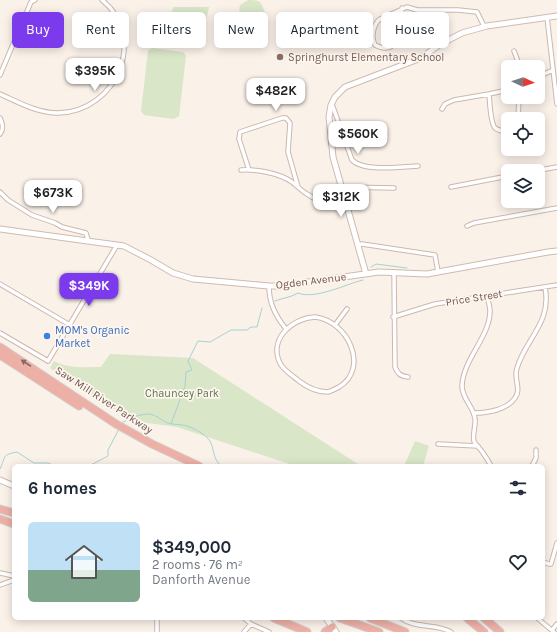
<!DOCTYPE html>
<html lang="en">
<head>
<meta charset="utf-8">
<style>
  body { margin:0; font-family:Karla,sans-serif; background:#f6f6f7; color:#1f2937; height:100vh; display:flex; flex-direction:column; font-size:15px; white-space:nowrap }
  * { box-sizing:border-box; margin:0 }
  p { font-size:13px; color:#747a83 }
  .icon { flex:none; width:22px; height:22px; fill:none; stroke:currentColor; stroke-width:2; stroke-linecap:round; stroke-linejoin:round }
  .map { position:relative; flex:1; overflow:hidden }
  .details { position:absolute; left:12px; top:464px; width:533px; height:156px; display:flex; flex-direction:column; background:#fff; border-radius:6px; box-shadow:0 2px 10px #0003 }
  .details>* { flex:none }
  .banner { position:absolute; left:12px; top:12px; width:533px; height:36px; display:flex; gap:8px }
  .needle { width:26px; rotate:94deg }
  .buttons { position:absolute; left:501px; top:60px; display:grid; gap:8px }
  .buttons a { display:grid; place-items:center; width:44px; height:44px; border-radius:6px; background:#fff; box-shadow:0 2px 10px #0003; font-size:20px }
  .price { position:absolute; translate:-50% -34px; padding:0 9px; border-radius:8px; background:#fff; color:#222; font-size:13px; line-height:26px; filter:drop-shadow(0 1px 2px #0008) }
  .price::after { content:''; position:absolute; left:50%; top:24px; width:12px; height:9px; margin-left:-6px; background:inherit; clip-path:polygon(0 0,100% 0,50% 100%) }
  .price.active { background:#7c3aed; color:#fff }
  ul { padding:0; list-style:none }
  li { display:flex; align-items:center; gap:12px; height:100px; padding:0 16px }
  li span { display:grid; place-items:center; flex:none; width:112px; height:80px; border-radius:6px; color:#555 }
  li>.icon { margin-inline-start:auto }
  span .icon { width:48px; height:48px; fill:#fffc; stroke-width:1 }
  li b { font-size:17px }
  h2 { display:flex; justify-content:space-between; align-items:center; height:48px; padding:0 16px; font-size:17px }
  .pill { padding:0 14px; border-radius:6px; background:#fff; box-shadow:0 2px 10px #0003; font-size:14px; line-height:36px }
  .pill.active { background:#7c3aed; color:#fff }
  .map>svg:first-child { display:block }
  .green { fill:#d9e6c8 }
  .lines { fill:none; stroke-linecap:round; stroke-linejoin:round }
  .stream { stroke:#a7d1d2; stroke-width:1 }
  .street-casing { stroke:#cbb8b0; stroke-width:5.5 }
  .secondary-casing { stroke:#cfbab1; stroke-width:7 }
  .highway-casing { stroke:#d5cdca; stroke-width:9 }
  .street { stroke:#fff; stroke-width:3.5 }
  .secondary { stroke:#fff; stroke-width:5 }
  .highway { stroke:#edb0a7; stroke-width:7 }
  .oneway { fill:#8b6961 }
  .education-dot { fill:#8d6e63; stroke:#fdf6ef; stroke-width:1.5 }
  .shop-dot { fill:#3f7fe0; stroke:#fdf6ef; stroke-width:1.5 }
  .labels { text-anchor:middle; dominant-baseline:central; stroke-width:3.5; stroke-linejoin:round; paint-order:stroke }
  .education-label { font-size:11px; fill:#785e54; stroke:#fdf6ef; text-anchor:start }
  .street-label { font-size:11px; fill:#72574f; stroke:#fdf6ef }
  .shop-label { font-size:11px; fill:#366cbe; stroke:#fdf6ef; text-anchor:start }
  .park-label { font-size:11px; fill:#5c7649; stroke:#fdf6ef }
</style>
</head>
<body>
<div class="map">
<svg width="557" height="632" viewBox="0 0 557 632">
  <rect width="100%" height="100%" fill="#faf1e9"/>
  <path class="green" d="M248 0C263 0 261 3 266 16 264 21 253 30 247 26 241 23 238 11 240 5Z
    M174 7H209C206 21 203 38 187 43 184 44 178 44 175 44L172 10Z
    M152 48 183 52 186 56 179 116 174 119 144 115 141 111 148 51Z
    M110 354 193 358 361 466H296L177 427 133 421 50 368 54 361C69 369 84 367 101 367Z
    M415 441 429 446 423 466H404Z"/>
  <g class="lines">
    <path class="stream" d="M371 267 376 264 407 268
      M275 301C283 298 292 297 298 293 315 300 346 284 363 280
      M122 424 123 422C131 418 140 414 149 414 157 415 162 421 168 423 174 425 181 424 187 426 194 428 206 435 210 441 215 451 212 457 221 466H249
      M171 424 185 386 186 372 192 370 188 361 198 341 210 342 231 330H247L251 327H257L262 308
      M89 466 108 456V450L119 429
      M0 469C6 457 1 455 17 452L34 463H48L54 466"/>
    <defs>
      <path id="street" d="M402 8C400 25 401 58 375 45 371 38 373 24 380 19L407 7 417 10H458L477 12 483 24 482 27
        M547 17 557 104
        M514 51 520 67
        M0 75 31 2 35 0
        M538 77 553 70
        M0 94C18 102 37 113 58 113 117 112 148 37 102 0
        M489 94C490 103 490 122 495 128 499 131 504 131 508 132
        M331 105 333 107 352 160C364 172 402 167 418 166
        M442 109 445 104 454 100 489 94 508 90
        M0 118C3 124 4 129 0 134
        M518 119 519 97
        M241 170C256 169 279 173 292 182 297 186 302 191 307 194 317 201 333 207 345 204
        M249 170 239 139 240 132 282 118H286L290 123 288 152 298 187
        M535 171 557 167
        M340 187 394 188
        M451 187 508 176
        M0 192 8 200 32 215 55 223 62 227 86 233 88 240
        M467 226 474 223 557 208
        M358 245 362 244 435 255 438 272
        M394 273 395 367C398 374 400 376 408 377
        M0 284 70 325
        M269 286C269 303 275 315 286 329
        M487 296C488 301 490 306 490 311 490 337 463 359 462 386 462 399 474 407 475 419 476 426 472 435 474 441 475 445 481 449 483 453 486 457 489 462 491 466
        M315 317C348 321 370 368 339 387 335 389 332 391 328 392 317 392 308 388 299 381 293 376 286 372 281 365 267 340 292 318 315 317Z
        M393 317 435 304 557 285
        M335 325 347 309
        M0 333 48 361 117 245
        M474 413C487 413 507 410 515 398 522 389 513 378 517 368 526 338 552 323 545 287
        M438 444 478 446
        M532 466 536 458V450
        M543 562 549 564H551L557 543
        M0 573 14 576
        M0 585 14 580
        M244 618 251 624 269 632
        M401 618C416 629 435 623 451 632
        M537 618 554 632
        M552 630 557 624
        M157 632V618
        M244 632 251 624"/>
      <path id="secondary" d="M0 229 124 246 151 260 173 273 193 279 269 286H280L379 272 427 274 548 252 557 251
        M366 274 333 157 329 117 331 105 335 97 345 87 421 58 439 45 462 33 487 26 557 16
        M0 480 14 486
        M326 618 336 632"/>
      <path id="highway" d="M0 347 116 424 152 444 199 466
        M0 355 79 406
        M0 509 14 513
        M0 519 14 524
        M274 618 307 632
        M340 618 379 632
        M370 618 405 632
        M467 618 484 632
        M484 618 500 632
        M325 632 332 627"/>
    </defs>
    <use href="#street" class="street-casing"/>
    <use href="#secondary" class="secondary-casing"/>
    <use href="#highway" class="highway-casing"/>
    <use href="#street" class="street"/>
    <use href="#secondary" class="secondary"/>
    <use href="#highway" class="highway"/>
  </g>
  <defs><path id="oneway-solid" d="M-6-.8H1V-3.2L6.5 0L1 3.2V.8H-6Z"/></defs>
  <use class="oneway" href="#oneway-solid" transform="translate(26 363) rotate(-147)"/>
  <circle class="education-dot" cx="280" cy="57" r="4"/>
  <circle class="shop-dot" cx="47" cy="336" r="4"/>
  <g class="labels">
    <g class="education-label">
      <text x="288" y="57">Springhurst Elementary School</text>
    </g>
    <g class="street-label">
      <text transform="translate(311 281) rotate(-7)">Ogden Avenue</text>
      <text transform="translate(474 298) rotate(-9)">Price Street</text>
      <text transform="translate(104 400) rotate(33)">Saw Mill River Parkway</text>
    </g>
    <g class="shop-label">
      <text x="55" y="330">MOM's Organic<tspan x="55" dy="13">Market</tspan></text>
    </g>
    <g class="park-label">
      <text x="182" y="393">Chauncey Park</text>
    </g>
  </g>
</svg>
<div class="buttons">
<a><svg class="needle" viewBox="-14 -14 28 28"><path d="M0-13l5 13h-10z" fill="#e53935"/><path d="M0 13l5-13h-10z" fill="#747a83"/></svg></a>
<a><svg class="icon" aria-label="locate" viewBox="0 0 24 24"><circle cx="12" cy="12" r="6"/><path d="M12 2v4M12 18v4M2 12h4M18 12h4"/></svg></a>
<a><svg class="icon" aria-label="layers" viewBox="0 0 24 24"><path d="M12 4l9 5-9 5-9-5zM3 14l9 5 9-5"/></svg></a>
</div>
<b class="price" style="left:95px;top:92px">$395K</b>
<b class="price" style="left:276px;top:112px">$482K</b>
<b class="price" style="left:358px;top:155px">$560K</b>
<b class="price" style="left:53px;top:214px">$673K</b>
<b class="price" style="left:341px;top:218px">$312K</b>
<b class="price active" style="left:89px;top:307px">$349K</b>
<div class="banner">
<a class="pill active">Buy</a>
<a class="pill">Rent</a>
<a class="pill">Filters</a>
<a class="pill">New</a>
<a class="pill">Apartment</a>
<a class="pill">House</a>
</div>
<section class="details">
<h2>6 homes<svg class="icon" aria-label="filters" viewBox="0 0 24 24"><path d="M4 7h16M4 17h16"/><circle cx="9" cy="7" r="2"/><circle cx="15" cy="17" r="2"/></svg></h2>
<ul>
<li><span style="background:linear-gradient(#bfe0f5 60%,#7fa58c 0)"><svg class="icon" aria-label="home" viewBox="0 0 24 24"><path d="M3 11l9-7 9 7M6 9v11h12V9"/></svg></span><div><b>$349,000</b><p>2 rooms · 76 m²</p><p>Danforth Avenue</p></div><svg class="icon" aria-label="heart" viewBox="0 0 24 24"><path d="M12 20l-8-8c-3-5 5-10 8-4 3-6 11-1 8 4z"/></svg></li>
</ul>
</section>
</div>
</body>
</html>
